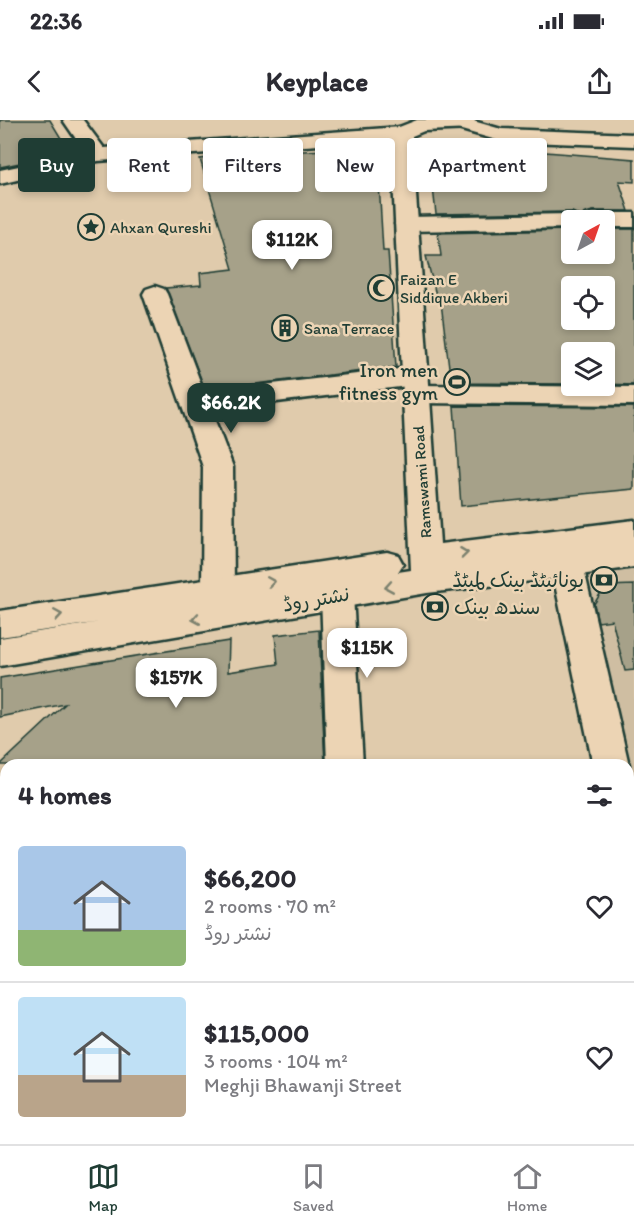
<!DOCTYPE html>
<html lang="en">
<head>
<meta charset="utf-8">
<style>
  body { margin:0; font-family:Itim,"Playpen Sans Arabic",sans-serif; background:#f2f2f3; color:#2b2b33; height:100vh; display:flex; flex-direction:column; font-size:22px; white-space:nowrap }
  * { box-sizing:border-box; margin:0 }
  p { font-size:20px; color:#7c7c81 }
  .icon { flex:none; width:33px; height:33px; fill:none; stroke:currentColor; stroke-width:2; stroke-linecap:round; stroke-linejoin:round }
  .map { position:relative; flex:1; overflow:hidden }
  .drawer { position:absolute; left:0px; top:639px; width:634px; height:386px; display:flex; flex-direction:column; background:#fff; border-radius:18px 18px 0 0; box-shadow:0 3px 9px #0003 }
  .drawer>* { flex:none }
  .banner { position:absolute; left:18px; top:18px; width:598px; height:54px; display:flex; gap:12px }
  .needle { width:39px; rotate:40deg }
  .tools { position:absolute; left:561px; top:90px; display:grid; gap:12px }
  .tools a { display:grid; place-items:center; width:54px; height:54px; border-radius:6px; background:#fff; box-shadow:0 3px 9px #0003; font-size:30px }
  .price { position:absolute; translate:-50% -51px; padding:0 14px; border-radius:12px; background:#fff; color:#222; font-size:20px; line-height:39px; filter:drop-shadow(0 2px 3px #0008) }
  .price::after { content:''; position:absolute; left:50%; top:36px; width:18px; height:14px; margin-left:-9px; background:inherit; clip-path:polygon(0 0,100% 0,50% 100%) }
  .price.selected { background:#1f3d34; color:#fff }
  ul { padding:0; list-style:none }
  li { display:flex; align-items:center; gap:18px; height:150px; padding:0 18px }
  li+li { border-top:2px solid #e1e1e2 }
  li span { display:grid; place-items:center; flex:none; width:168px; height:120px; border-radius:6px; color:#555 }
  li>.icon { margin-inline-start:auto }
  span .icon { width:72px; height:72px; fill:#fffc; stroke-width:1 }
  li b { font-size:26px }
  h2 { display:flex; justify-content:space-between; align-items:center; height:72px; padding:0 18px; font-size:26px }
  .chip { padding:0 21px; border-radius:6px; background:#fff; box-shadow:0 3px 9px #0003; font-size:21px; line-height:54px }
  .chip.selected { background:#1f3d34; color:#fff }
  .status { display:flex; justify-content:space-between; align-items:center; height:42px; padding:0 30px; background:#fff; direction:ltr }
  .status svg { height:16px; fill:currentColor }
  header { display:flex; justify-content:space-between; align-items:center; height:78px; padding:0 18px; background:#fff; font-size:27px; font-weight:700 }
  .tab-bar { display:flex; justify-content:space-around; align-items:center; height:84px; border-top:2px solid #e1e1e2; background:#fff; font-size:16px; color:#7c7c81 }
  .tab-bar a { display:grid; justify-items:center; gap:3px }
  .tab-bar .selected { color:#1f3d34 }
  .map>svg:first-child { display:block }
  .built { fill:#cfbea2 }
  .building { fill:#a6a189; stroke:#1f3d34; stroke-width:1.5; fill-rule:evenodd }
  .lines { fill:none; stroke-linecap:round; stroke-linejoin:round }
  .minor-casing { stroke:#1f3d34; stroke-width:5 }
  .major-casing { stroke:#1f3d34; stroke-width:5 }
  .minor { fill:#ecd4b4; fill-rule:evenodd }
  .major { fill:#ecd4b4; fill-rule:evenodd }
  .oneway { stroke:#7b816e }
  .labels { text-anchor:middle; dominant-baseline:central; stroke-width:5; stroke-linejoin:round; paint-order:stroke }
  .far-poi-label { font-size:16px; fill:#1f3d34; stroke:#ecd4b4; text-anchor:start }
  .far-street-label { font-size:16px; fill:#1f3d34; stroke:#ecd4b4 }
  .poi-label { font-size:20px; fill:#1f3d34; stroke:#ecd4b4; text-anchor:end }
  .street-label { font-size:20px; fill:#1f3d34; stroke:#ecd4b4 }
</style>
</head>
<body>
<div class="status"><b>22:36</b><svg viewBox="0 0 49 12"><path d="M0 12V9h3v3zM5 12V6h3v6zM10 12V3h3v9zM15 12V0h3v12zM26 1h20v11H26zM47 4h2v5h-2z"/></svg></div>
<header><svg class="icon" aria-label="back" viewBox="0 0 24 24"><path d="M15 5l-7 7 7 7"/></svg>Keyplace<svg class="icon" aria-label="share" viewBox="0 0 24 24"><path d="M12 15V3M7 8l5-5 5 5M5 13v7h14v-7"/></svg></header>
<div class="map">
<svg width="634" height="1024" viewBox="0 0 634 1024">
  <rect width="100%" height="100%" fill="#e0cbac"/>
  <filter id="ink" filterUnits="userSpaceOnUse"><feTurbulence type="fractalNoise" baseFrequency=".0167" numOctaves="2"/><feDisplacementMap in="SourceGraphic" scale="12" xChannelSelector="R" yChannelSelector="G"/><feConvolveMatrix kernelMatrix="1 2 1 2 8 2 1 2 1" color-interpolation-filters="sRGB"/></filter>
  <g filter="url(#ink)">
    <path class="built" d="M634 435V739L629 723 628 645 567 445Z"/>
    <path class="building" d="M0 0H50L70 33 0 47Z
      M458 25 634 39V62L619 61 629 91H592L581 96 572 92 436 94 431 50 434 39 441 29Z
      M377 28 383 131H388L396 247 205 270 166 168 201 165 200 153 233 149 200 39 253 33Z
      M604 109H634V265L604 264V232H572V264L451 263 441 183H438L426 136H441L438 113 572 110V134H604ZM572 166H604V200H572Z
      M454 286 634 287V369L461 386Z
      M634 465V550L625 551 612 500 598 502 594 484 605 466Z
      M319 510 325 645H0L65 584 0 597V558L229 521 228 552 278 544 275 515Z"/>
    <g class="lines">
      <defs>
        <path id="minor" d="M63 0H83L104 28 401 7 408 9 411 13 408 17 401 19 98 41 0 64V50L85 32Z
          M470 0 501 9 634 14V26L500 21 458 9 455 5 458 1Z
          M593 93H634V107H604V100H572V108L407 111 399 109 395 104 399 99 407 97 572 94 582 99 585 95Z
          M155 166 164 169 167 174 204 272 416 247 425 250 429 256 425 262 416 265 211 290 233 347 234 470 229 479 218 483 207 479 202 470 203 347 143 174 146 169Z
          M417 265 634 267V285L417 283 407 281 403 274 407 267Z
          M567 433 578 436 583 445 629 645 628 646 593 645 551 445 556 436Z
          M337 462 348 466 353 475 363 645H327L321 475 326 466Z
          M628 705 634 707V767L628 764Z
          M0 726H6V764H0Z
          M0 939 6 940V984L0 983Z
          M340 1018H386V1024H340Z"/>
        <path id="major" d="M417 0H475L472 9 424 11 412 16 440 424 634 400V447L567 457 427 473 0 546V518L100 502 0 517V491L387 432 398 435 403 444 398 452 411 450 391 13 394 9Z"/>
      </defs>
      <use href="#minor" class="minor-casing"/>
      <use href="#major" class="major-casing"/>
      <use href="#minor" class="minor"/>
      <use href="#major" class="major"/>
    </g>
    <defs><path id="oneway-chevron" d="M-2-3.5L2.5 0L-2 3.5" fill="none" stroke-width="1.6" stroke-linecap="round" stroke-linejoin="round" transform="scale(1.5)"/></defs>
    <g class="oneway">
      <use href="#oneway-chevron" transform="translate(464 433) rotate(-7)"/>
      <use href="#oneway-chevron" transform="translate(271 462) rotate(-9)"/>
      <use href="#oneway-chevron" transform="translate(389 467) rotate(170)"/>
      <use href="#oneway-chevron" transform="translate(58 495) rotate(-9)"/>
      <use href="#oneway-chevron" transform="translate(196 499) rotate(170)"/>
    </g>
  </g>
  <defs>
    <symbol id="sight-ring" viewBox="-11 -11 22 22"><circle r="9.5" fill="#ecd4b4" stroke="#1f3d34" stroke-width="1.5"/><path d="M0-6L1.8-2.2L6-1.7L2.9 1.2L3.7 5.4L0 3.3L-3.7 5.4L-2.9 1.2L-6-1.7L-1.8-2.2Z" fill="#1f3d34"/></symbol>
    <symbol id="mosque-ring" viewBox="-11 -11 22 22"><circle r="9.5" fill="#ecd4b4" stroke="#1f3d34" stroke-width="1.5"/><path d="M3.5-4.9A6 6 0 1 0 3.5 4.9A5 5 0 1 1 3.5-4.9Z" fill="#1f3d34"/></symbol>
    <symbol id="building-ring" viewBox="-11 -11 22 22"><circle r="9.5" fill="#ecd4b4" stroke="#1f3d34" stroke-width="1.5"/><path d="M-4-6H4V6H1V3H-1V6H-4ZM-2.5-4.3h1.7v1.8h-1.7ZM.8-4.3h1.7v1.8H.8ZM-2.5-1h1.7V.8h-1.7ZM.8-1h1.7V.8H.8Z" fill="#1f3d34"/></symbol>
    <symbol id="stadium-ring" viewBox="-11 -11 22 22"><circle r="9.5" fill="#ecd4b4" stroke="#1f3d34" stroke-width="1.5"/><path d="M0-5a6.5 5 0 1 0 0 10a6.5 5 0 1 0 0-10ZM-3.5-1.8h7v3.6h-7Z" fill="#1f3d34"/></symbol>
    <symbol id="bank-ring" viewBox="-11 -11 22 22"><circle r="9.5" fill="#ecd4b4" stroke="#1f3d34" stroke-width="1.5"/><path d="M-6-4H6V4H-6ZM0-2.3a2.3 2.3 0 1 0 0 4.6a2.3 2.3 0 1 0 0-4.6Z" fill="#1f3d34"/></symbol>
  </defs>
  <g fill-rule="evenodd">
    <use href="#sight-ring" x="76" y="92" width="30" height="30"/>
    <use href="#mosque-ring" x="366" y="153" width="30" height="30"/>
    <use href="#building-ring" x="270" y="193" width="30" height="30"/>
    <use href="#stadium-ring" x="442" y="247" width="30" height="30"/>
    <use href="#bank-ring" x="589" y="445" width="30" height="30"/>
    <use href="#bank-ring" x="420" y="472" width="30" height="30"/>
  </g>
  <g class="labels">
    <g class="far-poi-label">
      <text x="110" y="107">Ahxan Qureshi</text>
      <text x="400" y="159">Faizan E<tspan x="400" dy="18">Siddique Akberi</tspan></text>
      <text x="304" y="208">Sana Terrace</text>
    </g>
    <g class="far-street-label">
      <text transform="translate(422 362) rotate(-94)">Ramswami Road</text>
    </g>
    <g class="poi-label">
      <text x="438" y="250">Iron men<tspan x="438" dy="23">fitness gym</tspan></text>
      <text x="584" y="460">یونائیٹڈ بینک لمیٹڈ</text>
      <text x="454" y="487" text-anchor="start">سندھ بینک</text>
    </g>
    <g class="street-label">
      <text transform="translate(316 479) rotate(-10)">نشتر روڈ</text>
    </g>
  </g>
</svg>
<div class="tools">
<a><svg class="needle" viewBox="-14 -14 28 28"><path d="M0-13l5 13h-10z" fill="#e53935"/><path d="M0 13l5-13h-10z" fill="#7c7c81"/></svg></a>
<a><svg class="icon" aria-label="locate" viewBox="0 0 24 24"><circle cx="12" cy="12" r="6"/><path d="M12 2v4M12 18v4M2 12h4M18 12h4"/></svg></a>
<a><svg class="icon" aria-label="layers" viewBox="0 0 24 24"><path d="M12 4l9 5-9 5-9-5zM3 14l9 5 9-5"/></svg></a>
</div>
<b class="price" style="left:292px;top:151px">$112K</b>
<b class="price selected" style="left:231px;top:314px">$66.2K</b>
<b class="price" style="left:367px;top:559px">$115K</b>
<b class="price" style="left:176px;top:589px">$157K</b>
<div class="banner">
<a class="chip selected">Buy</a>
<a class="chip">Rent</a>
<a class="chip">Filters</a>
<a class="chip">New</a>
<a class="chip">Apartment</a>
</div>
<section class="drawer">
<h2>4 homes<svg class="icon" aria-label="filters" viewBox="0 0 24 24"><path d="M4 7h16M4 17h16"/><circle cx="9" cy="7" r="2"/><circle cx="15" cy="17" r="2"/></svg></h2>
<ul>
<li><span style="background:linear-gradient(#a9c7e8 70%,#8fb573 0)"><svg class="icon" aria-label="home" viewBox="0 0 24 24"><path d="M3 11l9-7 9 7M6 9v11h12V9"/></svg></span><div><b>$66,200</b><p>2 rooms · 70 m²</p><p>نشتر روڈ</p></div><svg class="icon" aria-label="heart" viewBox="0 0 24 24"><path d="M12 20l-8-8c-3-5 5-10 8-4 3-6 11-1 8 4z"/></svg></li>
<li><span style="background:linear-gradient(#bfe0f5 65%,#b9a48a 0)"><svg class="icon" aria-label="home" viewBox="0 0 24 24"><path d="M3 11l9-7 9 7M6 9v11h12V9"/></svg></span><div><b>$115,000</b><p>3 rooms · 104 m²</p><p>Meghji Bhawanji Street</p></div><svg class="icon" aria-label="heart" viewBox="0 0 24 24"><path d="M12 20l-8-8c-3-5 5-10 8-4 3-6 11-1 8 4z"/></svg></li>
</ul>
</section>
</div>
<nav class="tab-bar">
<a class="selected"><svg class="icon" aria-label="map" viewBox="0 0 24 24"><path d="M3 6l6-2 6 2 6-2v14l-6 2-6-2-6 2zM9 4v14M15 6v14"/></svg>Map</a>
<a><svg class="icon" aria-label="saved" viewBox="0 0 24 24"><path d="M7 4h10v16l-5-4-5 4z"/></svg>Saved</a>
<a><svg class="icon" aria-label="home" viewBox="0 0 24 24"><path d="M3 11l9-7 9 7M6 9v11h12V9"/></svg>Home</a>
</nav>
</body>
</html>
